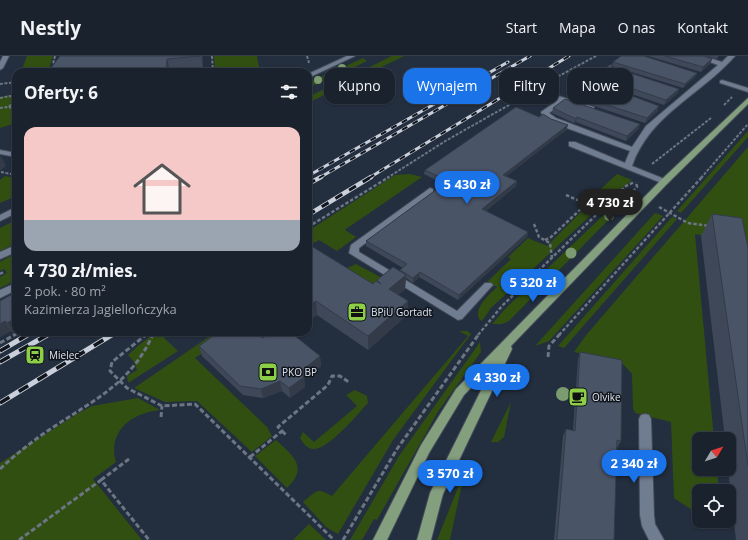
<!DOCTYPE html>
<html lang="pl">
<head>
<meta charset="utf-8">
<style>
  body { margin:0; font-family:"Open Sans",sans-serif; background:#272f3a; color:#f1f3f6; height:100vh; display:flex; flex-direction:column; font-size:15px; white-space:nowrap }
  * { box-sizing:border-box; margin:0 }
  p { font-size:13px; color:#9fa4aa }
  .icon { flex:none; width:22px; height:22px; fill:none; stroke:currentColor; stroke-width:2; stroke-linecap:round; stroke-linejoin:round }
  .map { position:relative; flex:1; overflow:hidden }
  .drawer { position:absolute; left:12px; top:12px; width:300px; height:268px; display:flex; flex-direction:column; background:#1a222e; border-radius:12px; box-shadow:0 1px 3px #0004,0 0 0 1px #383f4a }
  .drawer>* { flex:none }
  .guide { position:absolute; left:324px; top:12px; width:364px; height:36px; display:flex; gap:8px }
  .needle { width:26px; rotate:51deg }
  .buttons { position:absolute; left:692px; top:376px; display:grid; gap:8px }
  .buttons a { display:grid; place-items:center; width:44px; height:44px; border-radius:8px; background:#1a222e; box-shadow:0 1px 3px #0004,0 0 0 1px #383f4a; font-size:20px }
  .price { position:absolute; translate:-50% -34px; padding:0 9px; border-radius:14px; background:#1a73e8; color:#fff; font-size:13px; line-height:26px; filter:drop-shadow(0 1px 2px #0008) }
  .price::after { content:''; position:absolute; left:50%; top:24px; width:12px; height:9px; margin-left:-6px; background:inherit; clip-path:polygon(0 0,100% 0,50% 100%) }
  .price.selected { background:#222; color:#fff }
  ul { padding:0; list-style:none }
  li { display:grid; align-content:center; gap:8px; height:212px; padding:0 12px }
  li+li { border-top:1px solid #383f4a }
  li span { display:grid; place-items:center; height:124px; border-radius:12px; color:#555 }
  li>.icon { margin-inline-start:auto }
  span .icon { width:72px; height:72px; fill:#fffc; stroke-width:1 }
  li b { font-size:17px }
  h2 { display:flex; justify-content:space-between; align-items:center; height:48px; padding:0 12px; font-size:17px }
  .pill { padding:0 14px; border-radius:12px; background:#1a222e; box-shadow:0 1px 3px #0004,0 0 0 1px #383f4a; font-size:14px; line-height:36px }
  .pill.selected { background:#1a73e8; color:#fff }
  header { display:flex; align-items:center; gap:24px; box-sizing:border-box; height:56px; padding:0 20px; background:#1a222e; border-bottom:1px solid #383f4a }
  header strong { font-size:19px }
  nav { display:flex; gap:22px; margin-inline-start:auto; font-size:14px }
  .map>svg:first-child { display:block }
  .green { fill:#324f12 }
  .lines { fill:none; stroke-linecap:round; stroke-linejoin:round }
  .minor-casing { stroke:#434b59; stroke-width:2 }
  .major-casing { stroke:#434b59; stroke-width:2 }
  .path-far2 { stroke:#6b7583; stroke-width:2; stroke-dasharray:3 1.5; stroke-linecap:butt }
  .path-far1 { stroke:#6b7583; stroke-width:2.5; stroke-dasharray:3.5 2; stroke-linecap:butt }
  .path { stroke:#6b7583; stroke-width:3; stroke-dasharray:5 2.5; stroke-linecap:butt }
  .minor { fill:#707c90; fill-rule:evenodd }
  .major { fill:#849f7e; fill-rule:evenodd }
  .rail-far2-casing { stroke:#c9d0dc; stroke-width:3 }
  .rail-far1-casing { stroke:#c9d0dc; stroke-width:4.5 }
  .rail-casing { stroke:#c9d0dc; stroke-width:5 }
  .rail-far2 { stroke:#11161d; stroke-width:2; stroke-dasharray:6; stroke-linecap:butt }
  .rail-far1 { stroke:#11161d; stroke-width:3; stroke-dasharray:8; stroke-linecap:butt }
  .rail { stroke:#11161d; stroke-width:3.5; stroke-dasharray:11; stroke-linecap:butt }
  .tree { fill:#7b9b70 }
  .wall { fill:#3f4859 }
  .shaded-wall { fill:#333b48 }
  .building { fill:#495467; stroke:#333b48 }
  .labels { text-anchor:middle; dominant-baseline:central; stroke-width:3; stroke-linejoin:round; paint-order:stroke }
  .poi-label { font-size:10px; fill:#dfe6f1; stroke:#11161d; text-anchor:start }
</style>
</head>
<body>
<header>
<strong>Nestly</strong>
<nav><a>Start</a><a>Mapa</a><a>O nas</a><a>Kontakt</a></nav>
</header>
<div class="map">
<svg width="748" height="484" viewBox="0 0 748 484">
  <rect width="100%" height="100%" fill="#232e3e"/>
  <path class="green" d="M27 0H53L49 13 21 16Z
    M214 0H257L260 16H215Z
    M392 0H404L308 47V41Z
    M363 2 367 5 342 17 335 15Z
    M331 16 336 19 308 32V27Z
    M11 39 16 41V48L13 50 14 55H16V67L0 72V41Z
    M748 75V81L681 157 677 155Z
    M748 91V205L731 184 695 178 714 383H699V413H717L719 435H699V450L692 454 674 442 671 366 635 357 633 352 632 318 621 306 574 296 587 278Z
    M410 118 422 121 346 173 345 174 356 181 337 195 319 184 308 190V175L395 119Z
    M617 118 632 124 610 142 588 145Z
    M5 120 16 122V140L0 147V124Z
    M627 145 509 265 502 268H492L506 252 615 148Z
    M605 146 491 252 482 265 479 263C474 251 490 238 497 231L487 226 511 203 508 201 528 182 547 190 586 151 584 149Z
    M655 157 663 160 549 285 535 290Z
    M672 161 677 163 564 292 558 290Z
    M16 164V187L0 195V172Z
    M16 197V224L0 232V221L7 217 4 213 0 215V206Z
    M356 208 386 224 375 237 340 215Z
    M459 275H467L471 278 393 384 338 478 326 471 303 446C317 435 316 431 332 440L468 280Z
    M157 276H173L164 282 178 295 128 327 127 320 137 314 134 306 128 299 140 288Z
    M216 276H256L235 288 226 281 195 302 267 371 272 380 252 396 197 345 165 346 134 332Z
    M480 286 481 296 439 354 377 464 374 463 362 484H350L399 400Z
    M355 334 367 340 368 347C358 358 328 394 314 393 307 393 303 387 300 382L303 376 314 386 357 350 346 339Z
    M138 342 160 354C132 357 107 375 116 406L93 423 142 484H0V407L77 358 92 350Z
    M511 346 504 381 498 386H491Z
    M276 384C293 400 309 411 287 432L255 400Z
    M465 414 450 484H437Z
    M309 468 326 484H293Z"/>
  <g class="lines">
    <defs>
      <path id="minor" d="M3 0H9L3 12 0 14V6Z
        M347 0H355L308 22V18Z
        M693 0H703L722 6 728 0H735C701 39 650 58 632 110L667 124 668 126 664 128 569 90V86H575L625 107 630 95 550 66 543 61 541 56 558 44 531 34 536 33 594 51V53L592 54 565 46 549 57 556 62 632 91 646 70 718 9Z
        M722 24 748 32V36L720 27V25Z
        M0 94 16 97V101L0 98Z
        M430 132 433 133V137L359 192V196L457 255 485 227H491L493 229 491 231 462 263 458 264 349 197 351 189Z
        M16 151V157L0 165V159Z
        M16 189V196L0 203V196Z
        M16 227V234L0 242V234Z
        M645 358 649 359 651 363 654 459 655 468 664 484H649L642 470 640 459 639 363 641 359Z"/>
      <path id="major" d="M748 42V48L667 128 511 290 512 293 443 438 431 484H417L430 437 494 308 464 339 429 397 387 484H373L421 389 456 333 661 124Z"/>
    </defs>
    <use href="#minor" class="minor-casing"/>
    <use href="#major" class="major-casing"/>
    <path class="path-far2" d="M55 0 53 8H56
      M212 0 213 16
      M307 0 309 7
      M185 16 212 13
      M546 27 596 0
      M0 28 16 26
      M0 42 10 40 16 42
      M724 49 732 41
      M9 50 13 56 16 57
      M0 52 8 51 16 46
      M652 108 711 62
      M1 116 16 119
      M387 122 447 84 525 40
      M701 122 748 68"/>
    <path class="path-far1" d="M566 139 584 147 626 142 637 131 636 126
      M659 151 688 167 709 170
      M534 168 539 181 550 187 552 202
      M308 171 389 121
      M545 184 551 181 583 151 584 147
      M0 218 4 216
      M14 279 20 276
      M146 279 150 276
      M153 279 154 276
      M478 279 502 250 626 130 634 126
      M559 279 702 121"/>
    <path class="path" d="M147 278 112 306 110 315 127 332 162 350 195 348 334 484
      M0 287 16 278
      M548 301 549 290 560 278
      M161 361 162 350
      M282 375 287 380
      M250 401 282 375 278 371 328 329 332 320H340L350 327
      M0 413C17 397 35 383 55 370 96 343 132 326 153 278
      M101 424 129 403
      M19 484 101 424 149 484
      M343 484 397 393 479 278"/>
    <use href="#minor" class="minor"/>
    <use href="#major" class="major"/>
    <defs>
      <path id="rail-far2" d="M308 120 508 6
        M319 122 530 0
        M369 122 569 0"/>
      <path id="rail-far1" d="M308 128 321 121
        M308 159 371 121
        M27 279 33 276
        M47 279 53 276
        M112 279 117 276"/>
      <path id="rail" d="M0 295 29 278
        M0 306 49 278
        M0 347 113 278"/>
    </defs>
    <use href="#rail-far2" class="rail-far2-casing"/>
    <use href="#rail-far1" class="rail-far1-casing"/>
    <use href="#rail" class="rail-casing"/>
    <use href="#rail-far2" class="rail-far2"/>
    <use href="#rail-far1" class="rail-far1"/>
    <use href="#rail" class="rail"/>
  </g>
  <g class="tree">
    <circle cx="342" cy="12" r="4"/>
    <circle cx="318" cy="24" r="4"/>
    <circle cx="618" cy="150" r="5"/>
    <circle cx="609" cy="160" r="5"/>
    <circle cx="571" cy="197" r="5.5"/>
    <circle cx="563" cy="338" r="7"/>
  </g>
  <path class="wall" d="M60 0H203V12L170 15V16H48Z
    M648 0H703L712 3 710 8 701 16Z
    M708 0H719L716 3Z
    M613 6 697 17 695 21 683 32 612 10Z
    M612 11 679 33 678 37 664 49 593 25 595 20Z
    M571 37 658 55 645 67 570 42Z
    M553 52 639 72 626 85 576 66 574 67 552 57Z
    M539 61 551 63 568 69 566 74 506 120 517 125 516 130 486 155 528 176 527 181 458 244 419 221 413 227 406 222 405 233 398 239 408 245 407 259 368 294 317 259 314 261 308 257V188L373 228 377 226V224L400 216V214L403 212 366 190V185L444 128 424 118 425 114Z
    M712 158 748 192V484H736L728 413H729V383H725L701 180Z
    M0 245 13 277 11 275 0 281Z
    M232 280 263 282 320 300 321 310 304 323 305 331 290 342 282 335 263 342 243 339 202 300 199 290Z
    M580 296 621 385 617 392 614 484H554L563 380 566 373 573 374 578 303Z"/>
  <path class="shaded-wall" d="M201 0H203V12Z
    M167 3 170 15V16H166Z
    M712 3 710 8 701 16 703 11Z
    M697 17 695 21 683 32 685 28Z
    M679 33 678 37 664 49 666 44Z
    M659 50 658 55 645 67 647 62Z
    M577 61 576 66 574 67Z
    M640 68 639 72 626 85 627 80Z
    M568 69 566 74 502 124 503 119Z
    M1 100 6 110 0 115V101Z
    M517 125 516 130 482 158V153Z
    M528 176 527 181 458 244 459 239Z
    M420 216 419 221 413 227V222Z
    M406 219 405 233 389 247V233Z
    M316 245 317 259 314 261 313 247Z
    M408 245 407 259 368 294V280Z
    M16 262V275L13 277 7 267Z
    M5 265 11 275 0 281V268Z
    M320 300 321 310 304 323 305 331 290 342 289 332 299 317Z
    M280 325 282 335 263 342 261 333Z"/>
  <path class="building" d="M60 0H200L167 3 166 16H48Z
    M621 0H644L697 17 685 28 613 6Z
    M665 0H703L712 3 703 11Z
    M611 8 612 11 679 33 666 44 595 20Z
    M589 24 659 50 647 62 571 37Z
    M565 43 640 68 627 80 577 61 576 63 553 52Z
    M516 51 539 61 543 58 551 63 568 69 503 119 517 125 482 153 528 176 459 239 420 216 413 222 400 214 407 208 366 185 448 125 425 114Z
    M712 158 742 162 748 192V410Z
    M308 188 373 228 376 225 381 228 377 224 393 211 406 219 389 233 408 245 368 280 316 245 313 247 308 244Z
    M16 236V262L7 267 5 265 0 268V245Z
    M219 276H226L232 280 238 276H255L263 282 271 276H290L320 300 299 317 304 321 289 332 280 325 261 333 240 330 199 290Z
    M580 296 622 304 621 385 617 384 614 484H557L566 373 575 375Z"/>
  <defs>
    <symbol id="office-square" viewBox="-11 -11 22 22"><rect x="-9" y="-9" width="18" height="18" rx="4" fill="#8cce45" stroke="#11161d"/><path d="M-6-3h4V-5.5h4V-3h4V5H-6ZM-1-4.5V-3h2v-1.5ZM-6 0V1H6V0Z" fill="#111"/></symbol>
    <symbol id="station-square" viewBox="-11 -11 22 22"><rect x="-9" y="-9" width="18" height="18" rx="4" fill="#8cce45" stroke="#11161d"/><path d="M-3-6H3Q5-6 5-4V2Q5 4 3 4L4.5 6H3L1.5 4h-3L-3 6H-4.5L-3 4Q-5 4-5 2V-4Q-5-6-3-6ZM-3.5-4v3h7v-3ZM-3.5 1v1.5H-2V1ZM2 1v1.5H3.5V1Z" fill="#111"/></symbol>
    <symbol id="bank-square" viewBox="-11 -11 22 22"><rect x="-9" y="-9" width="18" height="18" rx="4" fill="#8cce45" stroke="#11161d"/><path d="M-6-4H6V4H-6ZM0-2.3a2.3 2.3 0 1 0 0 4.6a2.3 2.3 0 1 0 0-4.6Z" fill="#111"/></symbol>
    <symbol id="cafe-square" viewBox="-11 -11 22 22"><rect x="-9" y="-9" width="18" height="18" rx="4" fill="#8cce45" stroke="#11161d"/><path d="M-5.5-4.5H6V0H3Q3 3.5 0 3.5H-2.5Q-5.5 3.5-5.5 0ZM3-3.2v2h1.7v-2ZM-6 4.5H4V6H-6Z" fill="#111"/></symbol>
  </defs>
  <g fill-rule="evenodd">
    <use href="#office-square" x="346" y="245" width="22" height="22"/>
    <use href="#station-square" x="24" y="288" width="22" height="22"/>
    <use href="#bank-square" x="257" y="305" width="22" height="22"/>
    <use href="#cafe-square" x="567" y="330" width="22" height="22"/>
  </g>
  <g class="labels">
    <g class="poi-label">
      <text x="371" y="256">BPiU Gortadt</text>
      <text x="49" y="299">Mielec</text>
      <text x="282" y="316">PKO BP</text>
      <text x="592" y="341">Olvike</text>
    </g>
  </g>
</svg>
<div class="buttons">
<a><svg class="needle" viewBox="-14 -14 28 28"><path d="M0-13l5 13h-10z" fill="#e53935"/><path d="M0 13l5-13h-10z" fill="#9fa4aa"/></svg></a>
<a><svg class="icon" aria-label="locate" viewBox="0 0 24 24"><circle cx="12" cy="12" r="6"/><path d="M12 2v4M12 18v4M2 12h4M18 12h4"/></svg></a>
</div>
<b class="price" style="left:467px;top:149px">5 430 zł</b>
<b class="price selected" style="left:610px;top:167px">4 730 zł</b>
<b class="price" style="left:533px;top:247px">5 320 zł</b>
<b class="price" style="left:497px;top:342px">4 330 zł</b>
<b class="price" style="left:634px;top:428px">2 340 zł</b>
<b class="price" style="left:450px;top:438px">3 570 zł</b>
<div class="guide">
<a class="pill">Kupno</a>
<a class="pill selected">Wynajem</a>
<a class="pill">Filtry</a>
<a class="pill">Nowe</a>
</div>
<section class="drawer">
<h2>Oferty: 6<svg class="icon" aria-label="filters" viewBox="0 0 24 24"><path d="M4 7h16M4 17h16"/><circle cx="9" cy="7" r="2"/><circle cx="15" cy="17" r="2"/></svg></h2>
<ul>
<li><span style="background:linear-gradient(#f6c9c9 75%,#9aa5b1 0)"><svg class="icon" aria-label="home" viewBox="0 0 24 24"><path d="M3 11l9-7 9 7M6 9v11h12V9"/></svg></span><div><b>4 730 zł/mies.</b><p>2 pok. · 80 m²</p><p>Kazimierza Jagiellończyka</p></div></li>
</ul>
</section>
</div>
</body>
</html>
